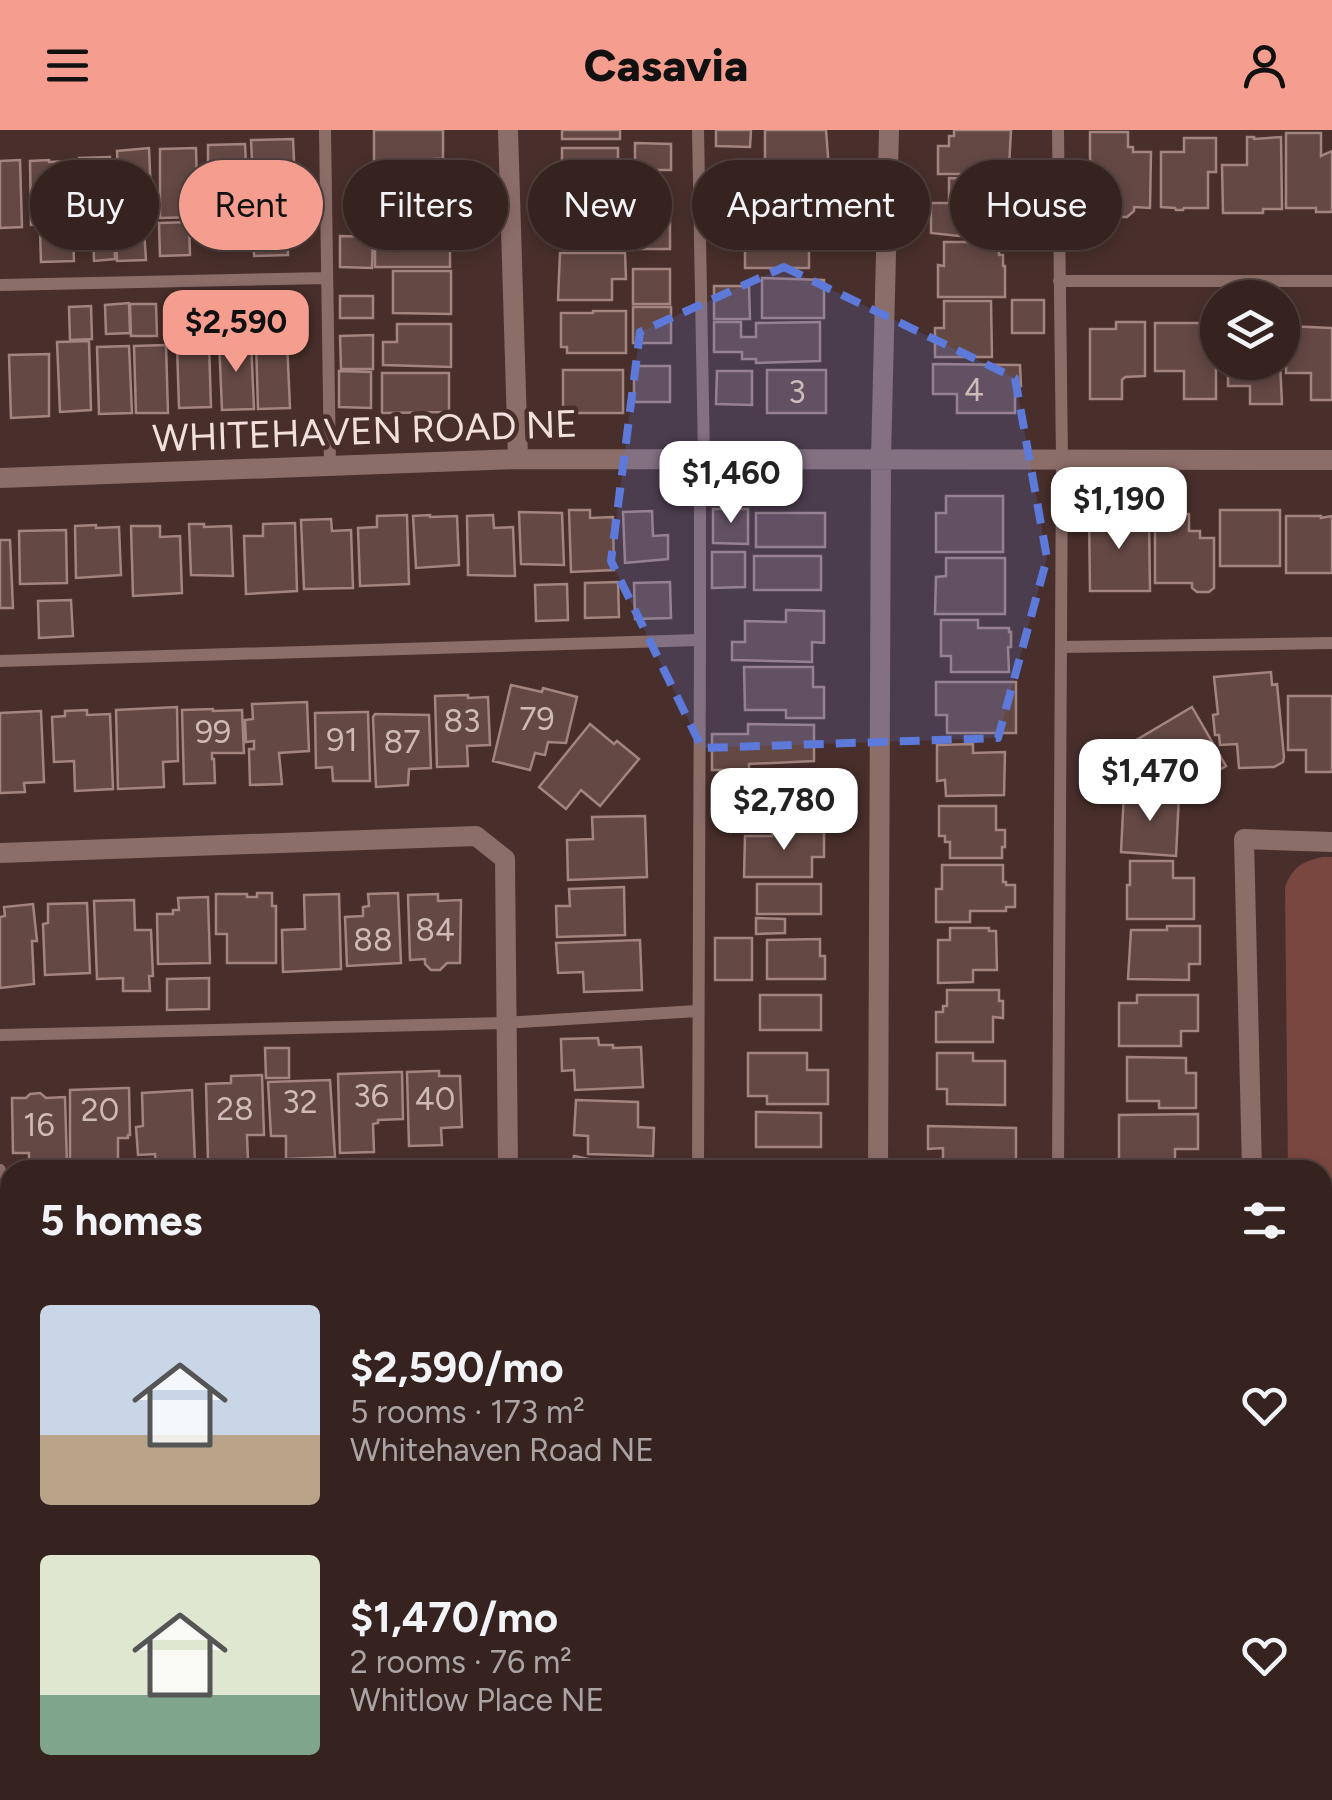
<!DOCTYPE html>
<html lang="en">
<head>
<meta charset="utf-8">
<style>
  body { margin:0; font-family:Figtree,sans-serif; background:#412f2d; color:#f1f3f6; height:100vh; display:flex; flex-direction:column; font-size:38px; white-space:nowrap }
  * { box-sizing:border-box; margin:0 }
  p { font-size:32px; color:#aaa4a5 }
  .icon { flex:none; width:55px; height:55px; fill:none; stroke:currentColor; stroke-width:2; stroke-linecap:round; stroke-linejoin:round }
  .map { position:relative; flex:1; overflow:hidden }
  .side { position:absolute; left:0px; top:1030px; width:1332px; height:640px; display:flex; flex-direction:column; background:#362320; border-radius:30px 30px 0 0; box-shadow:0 5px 15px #0003,0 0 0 2px #50403e }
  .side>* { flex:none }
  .guide { position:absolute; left:30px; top:30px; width:1272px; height:90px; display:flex; gap:20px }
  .controls { position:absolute; left:1200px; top:150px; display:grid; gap:20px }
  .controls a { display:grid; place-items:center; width:100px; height:100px; border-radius:50%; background:#362320; box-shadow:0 5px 15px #0003,0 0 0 2px #50403e; font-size:50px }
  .price { position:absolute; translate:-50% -85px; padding:0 22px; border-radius:20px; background:#fff; color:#222; font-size:32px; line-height:65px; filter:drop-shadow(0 2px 5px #0008) }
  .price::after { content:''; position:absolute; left:50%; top:60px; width:30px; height:22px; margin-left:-15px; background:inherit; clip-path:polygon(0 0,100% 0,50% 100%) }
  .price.current { background:#f59d8f; color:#111 }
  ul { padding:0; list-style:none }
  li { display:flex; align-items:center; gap:30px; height:250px; padding:0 40px }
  li span { display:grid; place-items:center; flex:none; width:280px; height:200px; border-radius:10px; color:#555 }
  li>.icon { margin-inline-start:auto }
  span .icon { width:120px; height:120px; fill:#fffc; stroke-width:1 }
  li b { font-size:42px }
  h2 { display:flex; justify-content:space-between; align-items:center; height:120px; padding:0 40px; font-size:42px }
  .tag { padding:0 35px; border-radius:45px; background:#362320; box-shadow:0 5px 15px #0003,0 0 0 2px #50403e; font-size:35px; line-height:90px }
  .tag.current { background:#f59d8f; color:#111 }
  header { display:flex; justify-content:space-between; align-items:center; height:130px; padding:0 40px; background:#f59d8f; color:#111; font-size:45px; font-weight:800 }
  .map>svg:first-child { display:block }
  .green { fill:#79473f }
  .building { fill:#634844; stroke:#a3847f; stroke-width:2.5 }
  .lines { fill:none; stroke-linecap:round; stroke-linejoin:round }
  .lane { stroke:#8c6e69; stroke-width:12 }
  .street { stroke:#8c6e69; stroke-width:20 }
  .secondary { stroke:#bc8c84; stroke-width:20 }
  .marked { fill:#5d7ada; fill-opacity:0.2; stroke:#5d7ada; stroke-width:8; stroke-dasharray:20 12; stroke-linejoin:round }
  .labels { text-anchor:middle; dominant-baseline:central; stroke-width:9; stroke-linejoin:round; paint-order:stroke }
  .number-label { font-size:32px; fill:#cebab7 }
  .street-label { font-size:38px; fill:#f1e0dd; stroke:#482f2b }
</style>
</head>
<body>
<header><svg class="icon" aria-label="menu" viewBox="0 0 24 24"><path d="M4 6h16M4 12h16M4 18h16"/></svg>Casavia<svg class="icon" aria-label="person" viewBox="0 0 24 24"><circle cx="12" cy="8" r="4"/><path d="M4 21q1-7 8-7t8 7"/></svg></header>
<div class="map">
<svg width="1332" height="1670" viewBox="0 0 1332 1670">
  <rect width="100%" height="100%" fill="#482f2b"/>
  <path class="green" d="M1322 727H1332V1378H1322V1040H1288L1285 757C1294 735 1301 733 1322 727Z"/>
  <path class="building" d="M374 0H443V29H435V37H374Z
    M562 0H620V9H562Z
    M716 0H751L750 17 716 16Z
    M765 0H826L829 39 826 41H765Z
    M954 0H1011L1009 38H972V44H938V16H949V6H954Z
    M1090 2H1128V17H1133V22H1151L1150 78 1134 77V81L1127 87H1120L1114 81V73H1095V35L1090 30Z
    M1286 3H1321V26L1332 21V82H1316V78H1286Z
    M1247 7H1254V9L1281 7 1282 79H1263V83H1223L1222 35H1247Z
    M1184 8H1216V42H1208V78H1184L1183 80H1176L1175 78 1161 77V22H1184Z
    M293 9 296 73H289V85L263 86 262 73 254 74 251 10Z
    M635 13 671 14V40H635Z
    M245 14 248 76 208 78V15Z
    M149 18 152 89H120L117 21Z
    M196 18 198 87 160 88V19Z
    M562 18H618V59L556 58V35H562Z
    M110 27 112 94 81 96 79 28Z
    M20 30 22 97 0 98V31Z
    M49 30V32L68 31 70 93 31 95 30 31Z
    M369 42H449V64H435V83H369Z
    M715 45H748L747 73H715Z
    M1026 46H1048L1049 63H1027Z
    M823 47 824 84 757 85V48Z
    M949 48 1010 49V104L959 106 931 103V73H949Z
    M559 68H628V106H559Z
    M287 89 288 125 254 126 253 90Z
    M636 89H670V119H636Z
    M189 92 190 125 160 126 159 93Z
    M114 97 115 129 94 131 93 99Z
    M745 97H824V118H809V138H745Z
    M73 100 74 131 41 132 40 101Z
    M144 100 146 130 117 131 116 101Z
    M386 104H450V137H375V115H386Z
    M340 106 373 107 372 138 340 137Z
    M944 112H999V125H1003V136H1005V167H938V135L944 136Z
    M560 123H625L626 149H612V170H558Z
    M633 139H670V174H633Z
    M393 141H451V184L393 183Z
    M762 148 824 150V188H762Z
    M714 156H749L750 189H714Z
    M340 166H373V188H340Z
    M294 168 296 197 264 199 263 170Z
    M1012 170H1044V203H1012Z
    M207 171 209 204 184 205 182 172Z
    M944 171H991L992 227H935V198H944Z
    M129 173 130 203 106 204 105 175Z
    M130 174H156L157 206H131Z
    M91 176 92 209 70 210 69 177Z
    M633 177H671V213H633Z
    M593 181H626V223H567V217H561V183H593Z
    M714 192H741V207H756V193L820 192V231L756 233V229H742V222H714Z
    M1116 192H1145V246L1125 247 1122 250V269H1090V199H1116Z
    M1155 193H1216V269H1184V241H1155Z
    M397 194H451V237L383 235V212H397Z
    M1286 196 1332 198V270H1311V243H1286Z
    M373 205V239H341L340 206Z
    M251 210 254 279 222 280 219 211Z
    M89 211 91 280 60 282 57 212Z
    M287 211 290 278 258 279 256 212Z
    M209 214 211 277 179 278 177 215Z
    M166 215 168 283H136L134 216Z
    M129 216 132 283 99 284 97 217Z
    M49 224V286L11 288 9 225Z
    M1228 232H1280L1282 274H1250V256H1228Z
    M933 234 1020 235 1021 256H1015V283H957V264H933Z
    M634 236H670V272H634Z
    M563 240H623V283H563Z
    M767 240H826V283H767Z
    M339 241 371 242V278L339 277Z
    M717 241H752V275L716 274Z
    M382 243H449V282L382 283Z
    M946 366H1003V422H936V383H946Z
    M713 379H748V414L713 413Z
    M569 380H590V388L613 387 614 440 571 442Z
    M1220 380H1280V436H1220Z
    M652 381 653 406 668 405V429L625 433 623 382Z
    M519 382 562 383 564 435 521 434Z
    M1089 382H1123V394H1126V385H1149L1150 461H1090Z
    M756 383H825V417H756Z
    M1155 384H1189V401H1200V408H1214V458L1209 462H1197L1192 458V453H1155Z
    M407 385 409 454 360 456 358 398 377 397V386Z
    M430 385V387L457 386 459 435 416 438 413 386Z
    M493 385 494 398 513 397 515 446 468 445 467 386Z
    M1286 386H1321V388L1332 386V443H1286Z
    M331 389 332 401 351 400 353 458 304 459 301 390Z
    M295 393 297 461 246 464 244 406H263V394Z
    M189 394H204V397L231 396 233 446 191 445Z
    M96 395V398L119 397 121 445 76 448 75 396Z
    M131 396H160V407L180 406 182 463 133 466Z
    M66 400 67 453 20 454 19 401Z
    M0 410H10L13 478H0Z
    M712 422H745V457L712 458Z
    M754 426H821V460H754Z
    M946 428H1005V484H935L936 447 946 446Z
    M618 452 619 487 585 488V453Z
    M670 452 671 488 635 489 634 453Z
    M567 454 568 490 536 491 535 455Z
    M71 470 73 506 39 508 38 471Z
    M786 480 824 481V513L812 512V532L732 530V512H745V491L786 492Z
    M941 490H978V498H1009V502H1011V517H1008L1009 542H951V526H941Z
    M744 537H813V557H824V588H786V580H745Z
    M1271 542 1272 555 1277 554 1284 627 1283 632 1274 637 1239 638 1237 614 1220 615 1219 605H1215L1213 585 1218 584 1214 547Z
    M936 552H1016V603H947V585H936Z
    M511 555 542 562 543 558 577 567 566 613 548 612 545 625 535 623 530 640 493 631Z
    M468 565V568L488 567 490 615 467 616 468 636 437 637 435 566Z
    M1288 566H1332V642H1306V620H1288Z
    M307 572 309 621 279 623 282 654 250 655 249 619H254V611L246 612 245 590 253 589 252 574Z
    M177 577 178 631 163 632 164 657 118 659 116 580Z
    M1192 577 1226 636 1199 652 1193 640 1167 655 1161 644 1153 648 1141 638 1128 615Z
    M213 579V581L242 580 244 623H212V629H214L215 653 184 654 182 580Z
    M87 580V585L110 584 113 659 75 661 74 631 54 632 52 587 65 586V581Z
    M41 581 44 652 24 653 25 662 0 663V583Z
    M365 582H368L370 651H333L332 637 316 638 315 583Z
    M375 584 429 585 431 638 409 639 408 655 376 657 373 587Z
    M590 594 614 614 617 611 639 629 600 676 581 660 566 679 539 657Z
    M748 594 814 595V631L749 634V640H712V604H748Z
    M973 614V623L1005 622 1004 665 946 666 945 650 937 651V615Z
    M755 645H825L822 681 763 684V690H728V657H755Z
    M1124 662 1179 665 1176 726 1121 722Z
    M939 676H996V700H1005V717H1002V728H950V712H945V706H939Z
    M645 686 647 747 568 750 567 710 593 709 592 687Z
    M786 696H824V727H812V747H744L745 706H772V703H786Z
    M1130 731H1173V748H1194V789H1127V755H1130Z
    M942 735H1003V752H1006V755H1015V777H1006V781H970V792H936V759H942Z
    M757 754H821V784H757Z
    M624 757 625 805 557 807 556 776H570L569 759Z
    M257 763H272V776H276V833H227V804H216V764H247V767H257Z
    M398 763 401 833 347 836 345 787 363 786V777L369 776 368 764Z
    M339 764 341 839 283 842 282 800 305 799 304 765Z
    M438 764V771L461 770 460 833H447L440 840H431L425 834V829L410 830 408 765Z
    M208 767 210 833 158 834 157 784H173V780H179L178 768Z
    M134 770 135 800H151L153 846H149L150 861H123V848L97 849 94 771Z
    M87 773 90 843 45 845 43 794 48 793V774Z
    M33 774 37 811H32L34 854 0 858V787L5 786 4 777Z
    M756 788 785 789V803L756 804Z
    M1167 796H1200V834H1189V850L1128 849 1131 800H1167Z
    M950 798H989V801H996L997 840H973V852L938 853V810H950Z
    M715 808H752V850H715Z
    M820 809V826H825V849H767V810Z
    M640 810 642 860 584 862 583 842 558 843 556 813Z
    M209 848V879L167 880V849Z
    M947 860H999V871H1003V888L993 887V912H936V882H943V876H947Z
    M760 865H821V900H760Z
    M1137 865H1198V901H1181V916H1119V873H1137Z
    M598 908 599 915H613V918L641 917 643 957 575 960 574 940 562 941 561 909Z
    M265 918H289V948H266Z
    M748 923H807V940H828V974H767V966H748Z
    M937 923H973V931H1005V975L947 974V959H937Z
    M1127 927 1186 928V943H1196V978H1159V971H1127Z
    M436 941H439V946H460L462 997 441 998 442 1015 409 1016 407 942Z
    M398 942H402L403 989 378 990V993L373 994 374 1022 340 1023 338 944Z
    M262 945 264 1005H247L248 1030 208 1031 206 954 231 953V946Z
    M330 950 335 1027 286 1029V1006H271L268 952Z
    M126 958H129L130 1005H128V1008H118V1034L70 1036V960Z
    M192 960 195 1034 156 1035 155 1024 138 1025 136 997 143 996 142 963Z
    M40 963 46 968 65 967 67 1036 29 1037V1023H13L12 968H26L30 964Z
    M576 970 638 972V997L654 998 653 1026 588 1024V1006L574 1005Z
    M756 982 821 983V1017H756Z
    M1198 984V1019H1175V1037H1119V985Z
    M928 996 1016 998V1036H943V1018L928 1019Z
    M574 1026 644 1040H571Z
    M6 1357 10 1366V1390L0 1395V1359Z
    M257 1660H308L314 1670H263Z
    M528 1660H589L595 1670H512Z
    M849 1660H913V1670H849Z
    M957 1660H997L1007 1670H947Z
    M1127 1660H1211V1668L1127 1670Z"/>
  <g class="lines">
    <path class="lane" d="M325 0 330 336
      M698 0 704 327 700 355V510
      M1059 151H1332
      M0 155 326 148
      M1061 517 1332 513
      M0 531 700 510 698 1040
      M0 905 505 893 697 881
      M0 1040 10 1148
      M1058 1040 1062 330 1058 0
      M0 1493 10 1486"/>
    <path class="street" d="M508 0 518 329
      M0 348 518 329 1332 330
      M0 723 476 706 505 729 508 1040
      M878 1040 881 328 889 0
      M1252 1040 1244 709 1332 712
      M0 1100H10
      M0 1650 17 1670
      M427 1660 435 1670"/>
    <path class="secondary" d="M1322 1436H1332
      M104 1670 118 1660
      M1287 1670V1660"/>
  </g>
  <path class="marked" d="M784 137 1015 248 1047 428 998 608 702 618 611 431 640 202Z"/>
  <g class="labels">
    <g class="number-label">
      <text x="974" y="260">4</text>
      <text x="797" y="262">3</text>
      <text x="537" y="589">79</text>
      <text x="462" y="591">83</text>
      <text x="213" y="602">99</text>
      <text x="342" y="610">91</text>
      <text x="402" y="612">87</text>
      <text x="435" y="800">84</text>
      <text x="373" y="810">88</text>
      <text x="371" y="966">36</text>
      <text x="435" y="969">40</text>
      <text x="300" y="972">32</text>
      <text x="235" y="979">28</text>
      <text x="100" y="980">20</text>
      <text x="39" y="995">16</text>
    </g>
    <g class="street-label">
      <text transform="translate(365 301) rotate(-2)">WHITEHAVEN ROAD NE</text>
    </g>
  </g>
</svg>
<div class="controls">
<a><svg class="icon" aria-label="layers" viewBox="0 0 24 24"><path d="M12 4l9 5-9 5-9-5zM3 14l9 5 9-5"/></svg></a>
</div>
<b class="price current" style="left:236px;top:245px">$2,590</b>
<b class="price" style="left:731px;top:396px">$1,460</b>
<b class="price" style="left:1119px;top:422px">$1,190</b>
<b class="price" style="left:1150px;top:694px">$1,470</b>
<b class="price" style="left:784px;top:723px">$2,780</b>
<div class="guide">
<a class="tag">Buy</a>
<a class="tag current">Rent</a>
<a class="tag">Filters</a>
<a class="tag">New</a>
<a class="tag">Apartment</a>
<a class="tag">House</a>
</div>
<section class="side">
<h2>5 homes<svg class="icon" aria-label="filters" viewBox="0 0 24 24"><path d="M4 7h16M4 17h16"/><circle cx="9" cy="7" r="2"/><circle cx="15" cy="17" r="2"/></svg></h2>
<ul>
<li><span style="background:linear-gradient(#c9d6e8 65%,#b9a48a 0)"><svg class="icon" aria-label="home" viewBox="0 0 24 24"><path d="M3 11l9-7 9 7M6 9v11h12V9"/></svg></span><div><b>$2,590/mo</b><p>5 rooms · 173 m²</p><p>Whitehaven Road NE</p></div><svg class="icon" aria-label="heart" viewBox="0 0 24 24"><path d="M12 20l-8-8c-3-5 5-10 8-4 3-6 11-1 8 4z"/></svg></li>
<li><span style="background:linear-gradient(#dfe7d0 70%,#7fa58c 0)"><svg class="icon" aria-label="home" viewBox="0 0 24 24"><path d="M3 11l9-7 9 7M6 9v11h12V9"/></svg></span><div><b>$1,470/mo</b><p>2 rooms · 76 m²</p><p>Whitlow Place NE</p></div><svg class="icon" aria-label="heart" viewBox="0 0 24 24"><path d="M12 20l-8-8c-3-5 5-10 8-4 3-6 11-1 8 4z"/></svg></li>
</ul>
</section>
</div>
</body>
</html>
